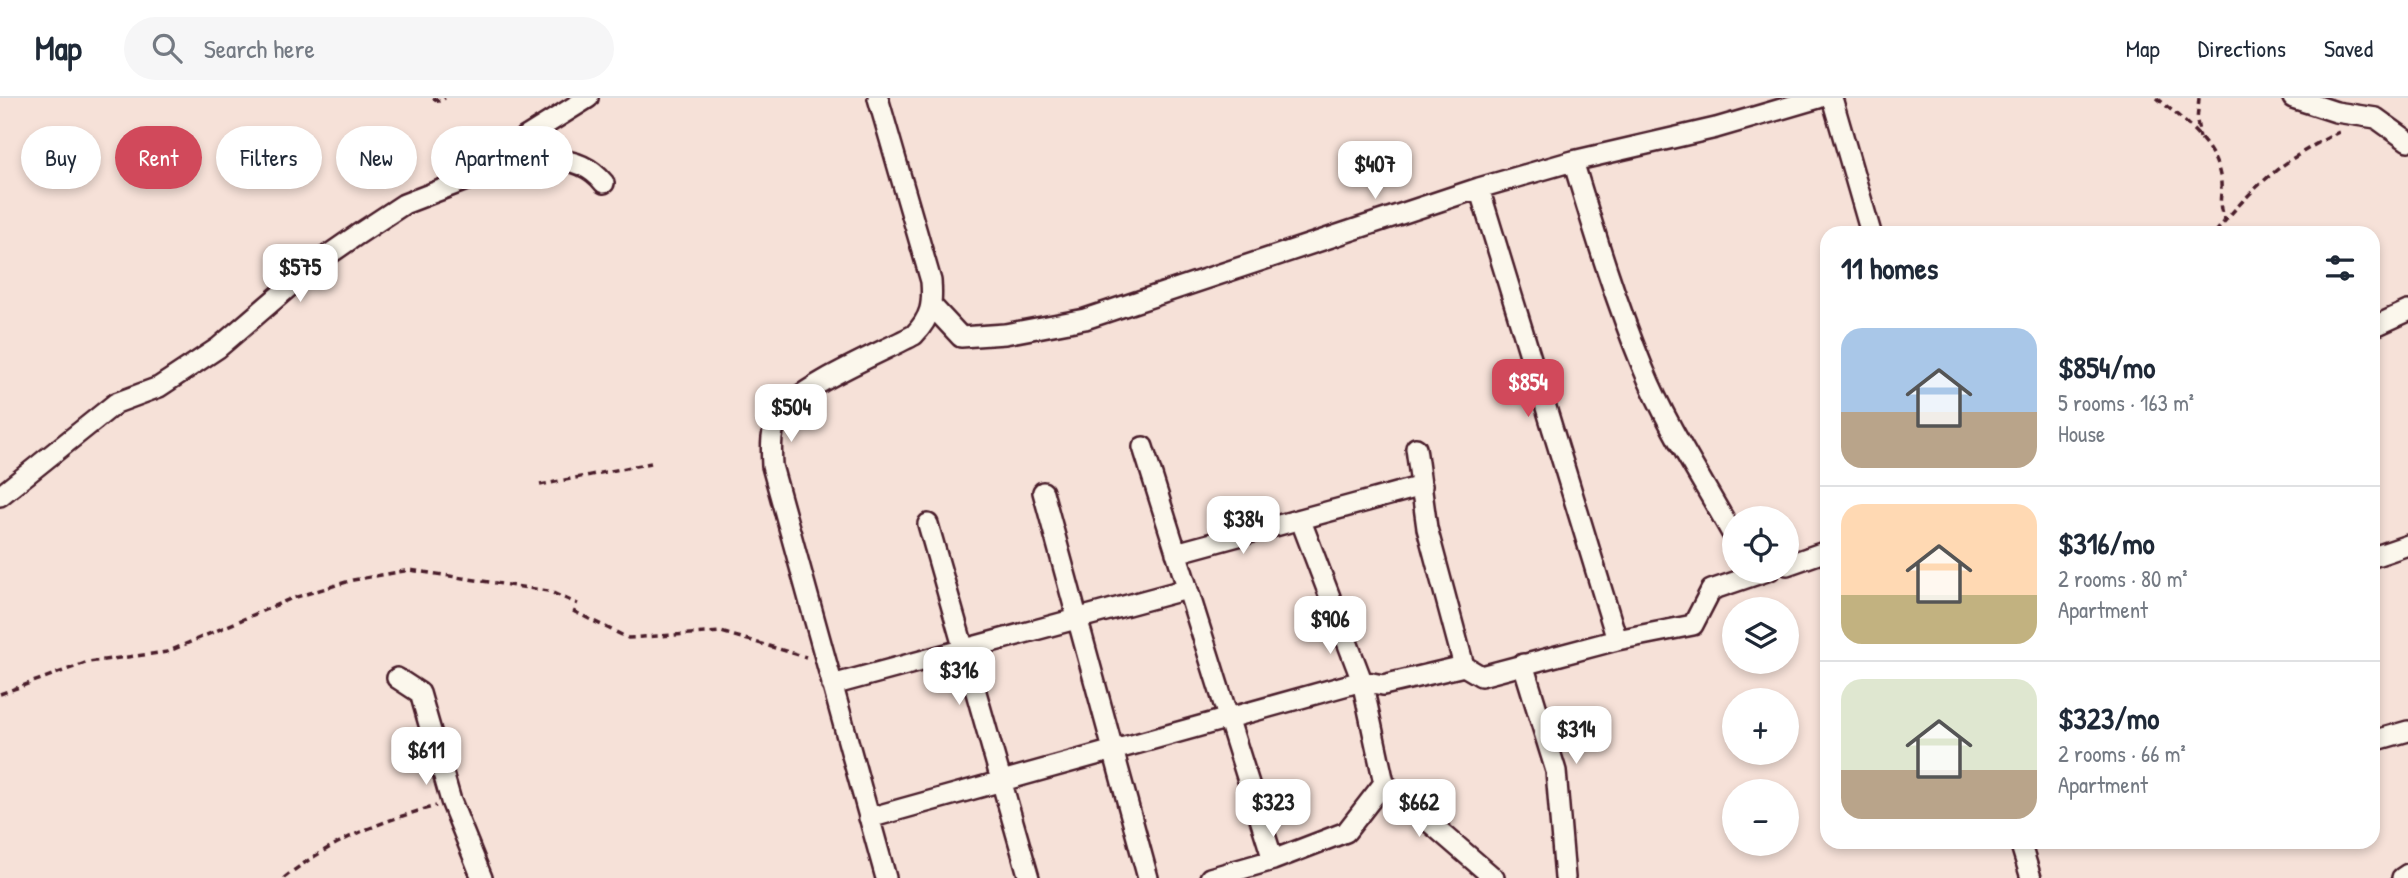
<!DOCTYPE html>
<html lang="en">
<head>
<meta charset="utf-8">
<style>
  body { margin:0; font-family:"Patrick Hand",sans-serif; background:#f6f6f7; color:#1f2937; height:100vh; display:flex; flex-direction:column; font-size:26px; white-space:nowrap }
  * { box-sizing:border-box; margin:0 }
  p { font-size:23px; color:#747a83 }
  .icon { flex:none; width:38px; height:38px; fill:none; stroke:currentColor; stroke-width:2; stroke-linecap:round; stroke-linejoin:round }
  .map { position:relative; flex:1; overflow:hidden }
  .panel { position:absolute; left:1820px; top:128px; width:560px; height:623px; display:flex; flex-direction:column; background:#fff; border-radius:21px; box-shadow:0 4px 10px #0003 }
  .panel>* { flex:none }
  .guide { position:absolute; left:21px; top:28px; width:665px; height:63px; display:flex; gap:14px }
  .fabs { position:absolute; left:1722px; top:408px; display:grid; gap:14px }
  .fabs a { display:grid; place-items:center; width:77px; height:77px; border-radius:50%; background:#fff; box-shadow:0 4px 10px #0003; font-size:35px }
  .price { position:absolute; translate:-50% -60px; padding:0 16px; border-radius:14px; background:#fff; color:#222; font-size:23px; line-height:46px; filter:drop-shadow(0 2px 4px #0008) }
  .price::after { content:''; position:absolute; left:50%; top:42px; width:21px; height:16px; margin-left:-10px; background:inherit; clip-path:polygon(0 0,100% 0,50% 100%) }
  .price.selected { background:#d1495b; color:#fff }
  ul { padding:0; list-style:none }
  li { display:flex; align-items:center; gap:21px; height:175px; padding:0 21px }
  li+li { border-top:2px solid #e0e1e3 }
  li span { display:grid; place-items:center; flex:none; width:196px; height:140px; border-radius:21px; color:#555 }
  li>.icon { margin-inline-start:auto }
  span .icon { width:84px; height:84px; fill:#fffc; stroke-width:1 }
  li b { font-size:30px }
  h2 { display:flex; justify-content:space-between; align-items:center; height:84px; padding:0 21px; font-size:30px }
  .chip { padding:0 24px; border-radius:32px; background:#fff; box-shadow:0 4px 10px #0003; font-size:24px; line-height:63px }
  .chip.selected { background:#d1495b; color:#fff }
  header { display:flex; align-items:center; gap:42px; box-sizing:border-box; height:98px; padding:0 35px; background:#fff; border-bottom:2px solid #e0e1e3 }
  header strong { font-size:33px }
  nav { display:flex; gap:38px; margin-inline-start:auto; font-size:24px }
  .search { width:490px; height:63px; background:#f6f6f7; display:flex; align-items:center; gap:18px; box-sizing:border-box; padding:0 24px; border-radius:38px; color:#747a83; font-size:26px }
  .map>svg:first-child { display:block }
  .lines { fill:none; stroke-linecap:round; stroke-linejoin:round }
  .minor-casing { stroke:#4a1f2b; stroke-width:24 }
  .path { stroke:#4a1f2b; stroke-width:3.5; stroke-dasharray:7 5; stroke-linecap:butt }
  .minor { stroke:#fbf7ec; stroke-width:19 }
</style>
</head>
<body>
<header>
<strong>Map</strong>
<div class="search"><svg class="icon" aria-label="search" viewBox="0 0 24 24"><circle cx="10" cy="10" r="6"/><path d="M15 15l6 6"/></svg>Search here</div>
<nav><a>Map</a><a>Directions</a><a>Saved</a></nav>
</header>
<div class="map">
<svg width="2408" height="780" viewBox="0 0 2408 780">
  <rect width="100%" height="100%" fill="#f6e1d8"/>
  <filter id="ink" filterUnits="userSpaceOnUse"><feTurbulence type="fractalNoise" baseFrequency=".0143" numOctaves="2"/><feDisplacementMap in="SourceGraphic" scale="14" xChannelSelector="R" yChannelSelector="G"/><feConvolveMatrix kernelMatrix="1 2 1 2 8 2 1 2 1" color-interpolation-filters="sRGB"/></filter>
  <g filter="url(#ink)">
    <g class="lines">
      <defs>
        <path id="minor" d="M878 0 931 183C933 207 931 219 914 237 882 254 798 289 780 316 770 331 771 350 772 368L886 780
          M1832 0 1871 135
          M2293 0 2336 14 2376 20 2408 43
          M1573 63C1594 132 1615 202 1643 270 1667 329 1703 383 1734 439
          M491 73C528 61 576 50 604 85
          M1479 90 1617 542
          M933 209 961 239 1005 236 1085 221 1479 90 1573 63 1716 30 1819 0
          M2373 229 2408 213
          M1143 349 1273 762
          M1043 394 1148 780
          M0 398 116 305 159 289 218 250 318 164 357 137 404 106 487 74 524 40 588 0
          M1301 423 1362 583 1384 685
          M928 426 1029 780
          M1176 455 1422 388
          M2373 459 2408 447
          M1787 467 1827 453
          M1523 566 1556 673 1565 780
          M1464 568 1481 578 1617 542 1693 527 1711 492 1770 472
          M397 580 420 595 451 703 482 780
          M832 587 1187 491
          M2373 643 2408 633
          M869 720 1362 583 1383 587 1464 568 1427 430 1416 350
          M2020 744 2031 780
          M1210 780 1273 762 1346 734 1384 685 1494 780
          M2402 780 2408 776"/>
      </defs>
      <use href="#minor" class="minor-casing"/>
      <path class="path" d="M433 0 439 3 445 0
        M2157 0C2184 23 2218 47 2221 85 2222 100 2217 108 2225 122
        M2199 0 2197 23 2200 40
        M2215 135C2253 88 2284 61 2339 34
        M540 387 651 365
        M573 513 628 540 721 534 806 559
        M0 596 88 564 167 554 290 501 353 482 410 472 548 493 578 506
        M284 780C329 744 380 723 436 708"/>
      <use href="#minor" class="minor"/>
    </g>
  </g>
</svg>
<div class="fabs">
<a><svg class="icon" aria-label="locate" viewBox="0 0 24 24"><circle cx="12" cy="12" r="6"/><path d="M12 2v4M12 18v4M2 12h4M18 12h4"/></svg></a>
<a><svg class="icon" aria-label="layers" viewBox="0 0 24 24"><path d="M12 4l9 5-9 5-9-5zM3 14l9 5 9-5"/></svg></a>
<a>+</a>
<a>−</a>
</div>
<b class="price" style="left:1375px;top:103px">$407</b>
<b class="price" style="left:300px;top:206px">$575</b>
<b class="price selected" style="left:1528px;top:321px">$854</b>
<b class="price" style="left:791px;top:346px">$504</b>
<b class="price" style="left:1243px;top:458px">$384</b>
<b class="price" style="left:1330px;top:558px">$906</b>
<b class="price" style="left:959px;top:609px">$316</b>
<b class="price" style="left:1576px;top:668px">$314</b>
<b class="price" style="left:426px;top:689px">$611</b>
<b class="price" style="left:1273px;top:741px">$323</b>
<b class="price" style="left:1419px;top:741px">$662</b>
<div class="guide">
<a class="chip">Buy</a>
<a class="chip selected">Rent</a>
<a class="chip">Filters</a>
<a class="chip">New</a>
<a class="chip">Apartment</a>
</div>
<section class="panel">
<h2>11 homes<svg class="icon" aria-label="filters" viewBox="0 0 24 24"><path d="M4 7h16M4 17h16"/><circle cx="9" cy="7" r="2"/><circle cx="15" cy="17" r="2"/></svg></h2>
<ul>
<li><span style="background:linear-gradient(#a9c7e8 60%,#b9a48a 0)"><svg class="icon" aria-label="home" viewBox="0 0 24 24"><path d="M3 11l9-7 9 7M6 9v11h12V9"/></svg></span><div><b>$854/mo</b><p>5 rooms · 163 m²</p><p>House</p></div></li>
<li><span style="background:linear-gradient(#ffd9b3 65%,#c2b280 0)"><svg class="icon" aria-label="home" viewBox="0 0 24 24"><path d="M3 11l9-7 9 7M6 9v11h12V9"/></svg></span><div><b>$316/mo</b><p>2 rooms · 80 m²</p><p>Apartment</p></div></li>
<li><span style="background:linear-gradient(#dfe7d0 65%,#b9a48a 0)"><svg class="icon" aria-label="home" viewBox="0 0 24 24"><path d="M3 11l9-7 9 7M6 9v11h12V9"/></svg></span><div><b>$323/mo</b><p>2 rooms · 66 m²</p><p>Apartment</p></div></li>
</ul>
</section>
</div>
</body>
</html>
